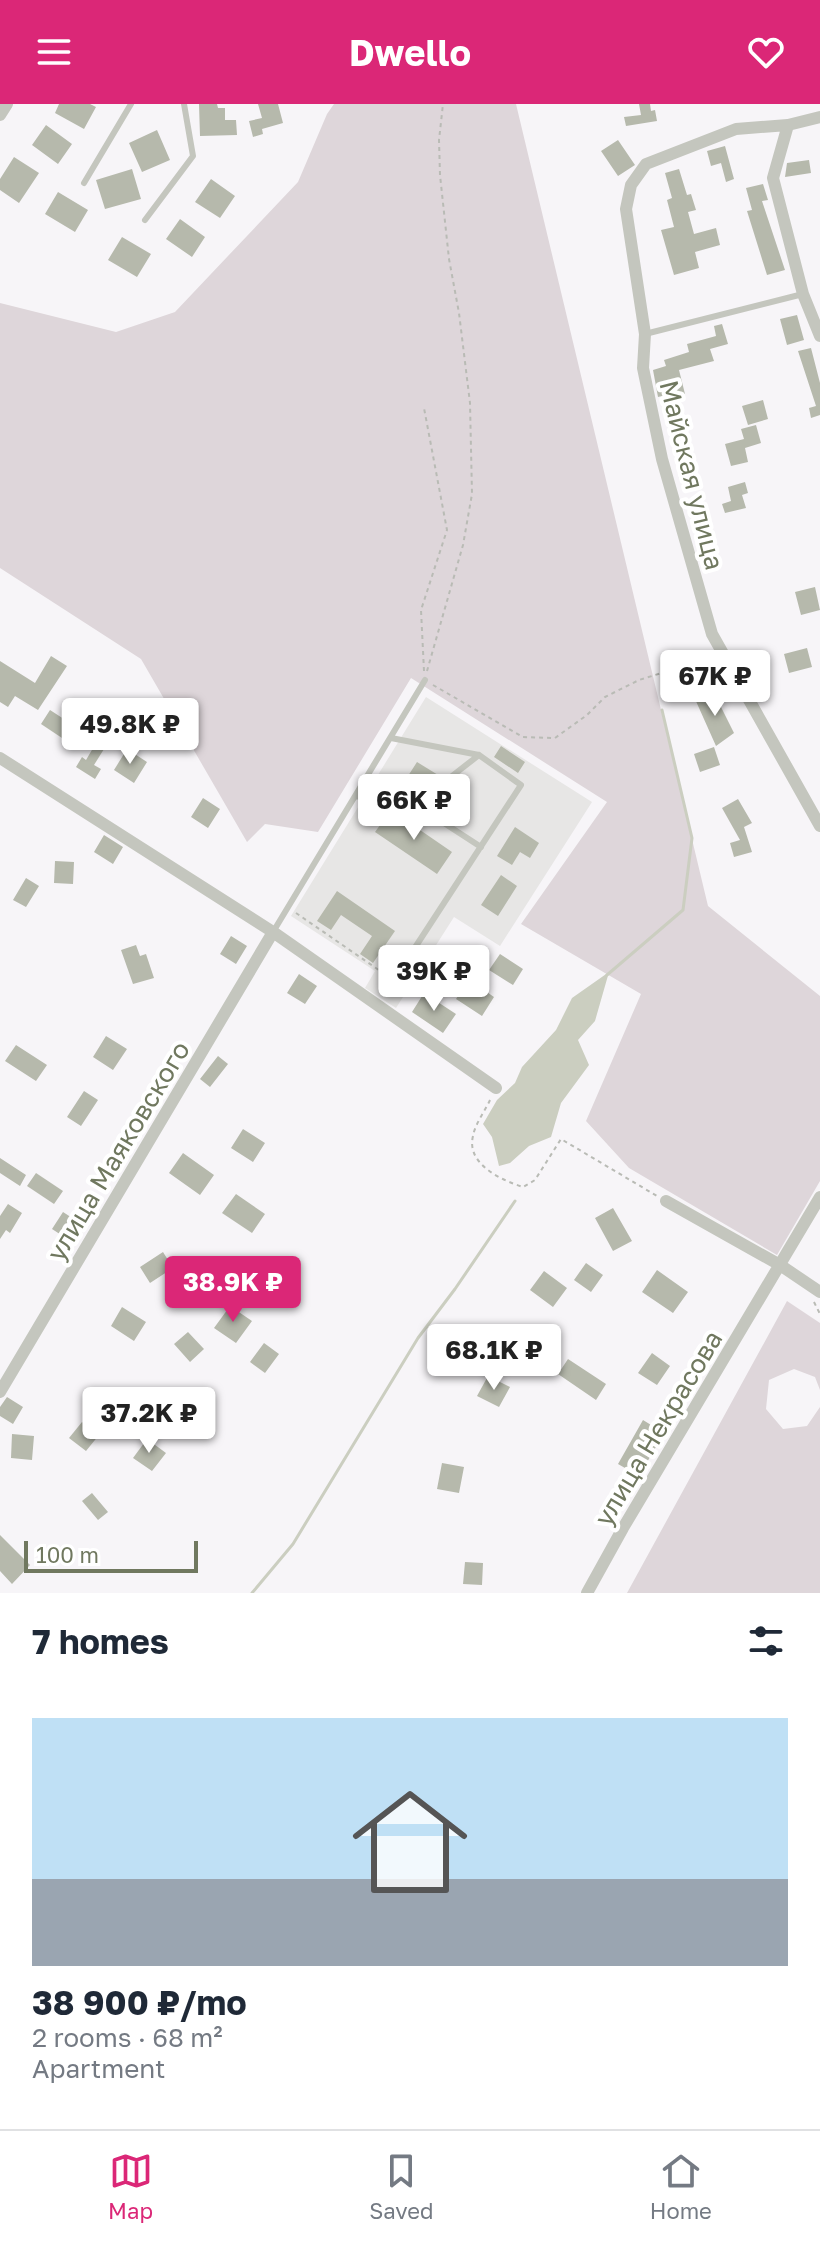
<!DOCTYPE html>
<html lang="en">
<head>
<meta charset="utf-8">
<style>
  body { margin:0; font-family:"Golos Text",sans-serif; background:#f6f6f7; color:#1f2937; height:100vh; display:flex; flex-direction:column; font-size:30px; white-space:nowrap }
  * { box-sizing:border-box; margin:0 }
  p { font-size:26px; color:#747a83 }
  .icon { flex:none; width:44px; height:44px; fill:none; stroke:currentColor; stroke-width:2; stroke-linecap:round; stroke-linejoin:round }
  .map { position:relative; height:1489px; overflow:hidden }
  .panel { display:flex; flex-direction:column; background:#fff; flex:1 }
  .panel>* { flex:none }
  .scale { position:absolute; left:24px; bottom:20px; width:174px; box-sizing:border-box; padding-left:8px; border:4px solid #70785f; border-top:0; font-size:22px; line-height:28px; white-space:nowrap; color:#70785f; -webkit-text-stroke:6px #fff; paint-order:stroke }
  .price { position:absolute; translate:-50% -68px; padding:0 18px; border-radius:8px; background:#fff; color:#222; font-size:26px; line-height:52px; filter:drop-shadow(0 2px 4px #0008) }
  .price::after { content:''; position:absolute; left:50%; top:48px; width:24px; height:18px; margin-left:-12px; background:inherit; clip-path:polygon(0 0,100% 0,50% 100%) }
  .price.on { background:#db2777; color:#fff }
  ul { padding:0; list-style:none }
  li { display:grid; align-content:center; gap:16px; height:424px; padding:0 32px }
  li+li { border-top:2px solid #e0e1e3 }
  li span { display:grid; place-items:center; height:248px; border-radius:0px; color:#555 }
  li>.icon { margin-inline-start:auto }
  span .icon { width:144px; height:144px; fill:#fffc; stroke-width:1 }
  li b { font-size:34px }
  h2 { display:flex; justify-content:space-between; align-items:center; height:96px; padding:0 32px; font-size:34px }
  header { display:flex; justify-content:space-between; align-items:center; height:104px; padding:0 32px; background:#db2777; color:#fff; font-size:36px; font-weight:700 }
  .tab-bar { display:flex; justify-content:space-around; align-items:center; height:112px; border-top:2px solid #e0e1e3; background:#fff; font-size:22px; color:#747a83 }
  .tab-bar a { display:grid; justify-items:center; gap:4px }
  .tab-bar .on { color:#db2777 }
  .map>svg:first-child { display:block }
  .built { fill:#e7e6e5 }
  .green { fill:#ded6da }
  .water { fill:#cbcec0 }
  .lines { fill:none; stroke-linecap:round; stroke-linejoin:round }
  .stream { stroke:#cbcec0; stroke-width:3 }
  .building { fill:#b6b9ac }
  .path { stroke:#b9bbb5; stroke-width:2; stroke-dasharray:4 4; stroke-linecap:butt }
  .lane { stroke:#c4c6be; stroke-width:6 }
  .street { stroke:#c4c6be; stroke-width:12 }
  .labels { text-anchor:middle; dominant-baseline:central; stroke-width:8; stroke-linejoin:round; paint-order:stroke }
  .street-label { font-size:26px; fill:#70785f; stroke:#fff }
</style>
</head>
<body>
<header><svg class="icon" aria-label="menu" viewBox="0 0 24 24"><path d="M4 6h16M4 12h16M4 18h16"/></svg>Dwello<svg class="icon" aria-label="heart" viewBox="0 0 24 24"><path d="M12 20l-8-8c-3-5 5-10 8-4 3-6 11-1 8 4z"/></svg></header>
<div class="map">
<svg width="820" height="1489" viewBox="0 0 820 1489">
  <rect width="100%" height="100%" fill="#f7f5f8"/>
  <path class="built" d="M426 593 592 698 500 842 454 813 396 904 365 884 375 867 291 812Z"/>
  <path class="green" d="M334 0H516L708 802 820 892V1077L777 1151 629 1064 586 1017 641 890 521 820 607 698 411 574 318 728 265 720 247 738 141 555 0 464V199L116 228 175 208 298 78 327 10Z
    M787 1197 820 1219V1286L815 1273 794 1265 769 1276 766 1305 783 1325 807 1322 820 1303V1489H627Z"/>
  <path class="water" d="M609 868 595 917 578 936 589 961 561 999 551 1033 529 1042 510 1059 499 1062 492 1033 483 1020 497 996 515 979 522 963 556 926 572 894Z"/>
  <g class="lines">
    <path class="stream" d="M607 871 683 806 692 734 662 606
      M252 1489 293 1440 418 1234 455 1185 515 1097"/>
  </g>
  <path class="building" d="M59 0H90L96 3 84 25 55 9Z
    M199 0H217L218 4H225V16H236L237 31 200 32Z
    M258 0H278L283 19 262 25 263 30 253 33 249 17 262 14Z
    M639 0H650L651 7 655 6 657 17 626 22 624 13 641 11Z
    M46 21 72 40 58 60 32 41Z
    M157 26 170 56 142 68 129 39Z
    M618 36 635 61 618 72 601 47Z
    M725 42 734 75 726 78 721 59 711 62 707 47Z
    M14 53 39 69 19 99 0 86V75Z
    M809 56 811 69 785 73 787 59Z
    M132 65 141 95 105 105 96 76Z
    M679 65 687 91 691 90 696 106 688 108 694 130 716 124 720 141 695 148 699 164 674 171 661 126 674 123 667 96 672 94 665 69Z
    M211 75 235 92 220 114 195 98Z
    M763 80 768 96 762 97 785 166 767 171 747 107 752 106 746 84Z
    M58 88 88 106 75 128 45 110Z
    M180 115 205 133 192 153 166 135Z
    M122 133 151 150 137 173 108 156Z
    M797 211 804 236 787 241 780 215Z
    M722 220 728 240 710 245 714 257 679 266 685 290 671 294 670 290 658 293 653 266 666 262 664 256 689 248 687 240 716 232 714 222Z
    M811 244 820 279V311L811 314 809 304 816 302 798 247Z
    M763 296 768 315 748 321 742 302Z
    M756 321 761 339 745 344 748 358 731 362 725 340 744 335 741 325Z
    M745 378 748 389 742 391 746 404 725 409 722 400 731 397 728 383Z
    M815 483 820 506 801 511 795 488Z
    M807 544 812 563 789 569 784 550Z
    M51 552 67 562 38 606 15 592 8 603 0 598V557L35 579Z
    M713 587 734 629 716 642 695 595Z
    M50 606 70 619 73 615 83 620 87 613 95 618 90 625 109 637 94 661 101 665 95 675 76 663 82 653 86 656 96 639 73 624 65 636 41 620Z
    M501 642 525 658 518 669 494 653Z
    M714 643 720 661 700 668 694 650Z
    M127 645 147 658 134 679 114 666Z
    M417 658 443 674 434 688 408 672Z
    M203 694 220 705 208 724 191 713Z
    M738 695 752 719 744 723 752 748 734 753 730 739 740 736 722 704Z
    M391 706 452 748 437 770 375 728Z
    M515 723 539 739 530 754 520 748 512 761 497 752Z
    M104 731 123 743 113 760 94 748Z
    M55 757 74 758 73 780 54 779Z
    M501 771 517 782 498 812 481 801Z
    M26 774 39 782 26 803 13 796Z
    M337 787 395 827 373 859 360 850 372 832 341 811 331 826 317 817Z
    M231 832 247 842 236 860 220 850Z
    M136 841 140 852 146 850 154 874 133 880 121 846Z
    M500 850 523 865 513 881 489 866Z
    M449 862 494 893 482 912 456 895 462 886 442 872Z
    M299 870 317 882 305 900 287 889Z
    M424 889 456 910 443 929 412 908Z
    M106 932 127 945 113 966 93 953Z
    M16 941 47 961 36 977 5 957Z
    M218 952 228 960 210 983 200 975Z
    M84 987 98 996 81 1022 67 1013Z
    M243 1025 265 1039 253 1058 231 1044Z
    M183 1049 214 1071 200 1091 169 1069Z
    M0 1054 26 1071 20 1082 0 1069Z
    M36 1069 63 1087 54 1100 27 1082Z
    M236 1090 265 1110 252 1129 222 1109Z
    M8 1100 22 1109 10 1129 6 1126 0 1135V1112Z
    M613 1104 632 1137 613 1147 595 1114Z
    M63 1108 86 1123 75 1140 52 1125Z
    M163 1148 173 1164 150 1179 140 1163Z
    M586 1159 603 1171 591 1188 574 1176Z
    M657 1166 688 1188 673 1209 642 1188Z
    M544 1167 567 1184 553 1203 530 1186Z
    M230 1202 252 1217 236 1239 214 1224Z
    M122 1203 146 1218 134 1237 111 1222Z
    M188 1228 204 1245 190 1258 174 1240Z
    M264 1239 279 1250 265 1269 250 1258Z
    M652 1249 670 1262 657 1281 638 1269Z
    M568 1255 606 1280 596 1296 558 1270Z
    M488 1272 510 1283 499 1303 477 1292Z
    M7 1293 23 1303 13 1320 0 1312V1303Z
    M643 1316 664 1329 639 1372 618 1360Z
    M82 1318 99 1331 86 1347 69 1334Z
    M12 1330 34 1332 32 1356 11 1354Z
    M147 1335 166 1349 152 1367 133 1354Z
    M442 1359 464 1363 459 1389 437 1385Z
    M92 1389 108 1408 98 1416 82 1397Z
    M0 1431 30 1461 12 1480 0 1467Z
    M465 1458 483 1459 482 1481 463 1480Z"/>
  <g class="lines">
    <path class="path" d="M424 567 421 506 447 426 424 304
      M427 567 463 441 472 390 470 299 459 209 449 155 440 71 439 36 443 0
      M433 581 523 633 555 634 587 611 605 593 639 576 710 554
      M296 809 386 871
      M490 996C485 1007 475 1020 473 1032 466 1060 501 1076 523 1083L535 1076 561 1035 657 1092
      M814 1198 820 1210"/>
    <path class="lane" d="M84 79 131 0
      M145 116 193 52 184 0
      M645 230 803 190
      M356 692 427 708 481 743
      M427 708 452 672 479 651
      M273 828 425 576
      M386 888 521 681 479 651 391 634"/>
    <path class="street" d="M0 11 7 0
      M820 13 788 21 736 25 646 60 631 81 626 105 645 230 643 264 662 355 712 530 820 722
      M788 21 773 74 803 190 820 232
      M0 654 273 828 496 984
      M666 1097 780 1161 820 1188
      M0 1288 273 828
      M587 1489 623 1424 820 1093"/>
  </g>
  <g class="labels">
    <g class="street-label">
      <text transform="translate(692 371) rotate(76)">Майская улица</text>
      <text transform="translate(118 1047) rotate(-59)">улица Маяковского</text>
      <text transform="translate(658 1324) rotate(-59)">улица Некрасова</text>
    </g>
  </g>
</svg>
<div class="scale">100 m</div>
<b class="price" style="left:715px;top:614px">67K ₽</b>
<b class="price" style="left:130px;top:662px">49.8K ₽</b>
<b class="price" style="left:414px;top:738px">66K ₽</b>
<b class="price" style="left:434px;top:909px">39K ₽</b>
<b class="price on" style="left:233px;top:1220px">38.9K ₽</b>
<b class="price" style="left:494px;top:1288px">68.1K ₽</b>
<b class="price" style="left:149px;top:1351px">37.2K ₽</b>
</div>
<section class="panel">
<h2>7 homes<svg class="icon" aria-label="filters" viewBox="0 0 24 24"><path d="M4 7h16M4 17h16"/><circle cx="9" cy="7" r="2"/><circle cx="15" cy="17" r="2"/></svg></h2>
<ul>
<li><span style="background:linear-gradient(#bfe0f5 65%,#9aa5b1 0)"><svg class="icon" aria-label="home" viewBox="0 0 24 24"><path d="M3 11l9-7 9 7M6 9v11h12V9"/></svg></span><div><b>38 900 ₽/mo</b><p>2 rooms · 68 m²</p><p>Apartment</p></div></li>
</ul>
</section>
<nav class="tab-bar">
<a class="on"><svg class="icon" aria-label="map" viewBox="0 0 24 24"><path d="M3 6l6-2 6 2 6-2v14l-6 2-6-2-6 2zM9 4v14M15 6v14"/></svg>Map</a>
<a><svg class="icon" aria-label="saved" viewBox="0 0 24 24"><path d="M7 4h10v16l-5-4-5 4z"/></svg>Saved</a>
<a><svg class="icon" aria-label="home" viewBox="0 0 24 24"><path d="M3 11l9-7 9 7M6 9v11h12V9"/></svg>Home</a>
</nav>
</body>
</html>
